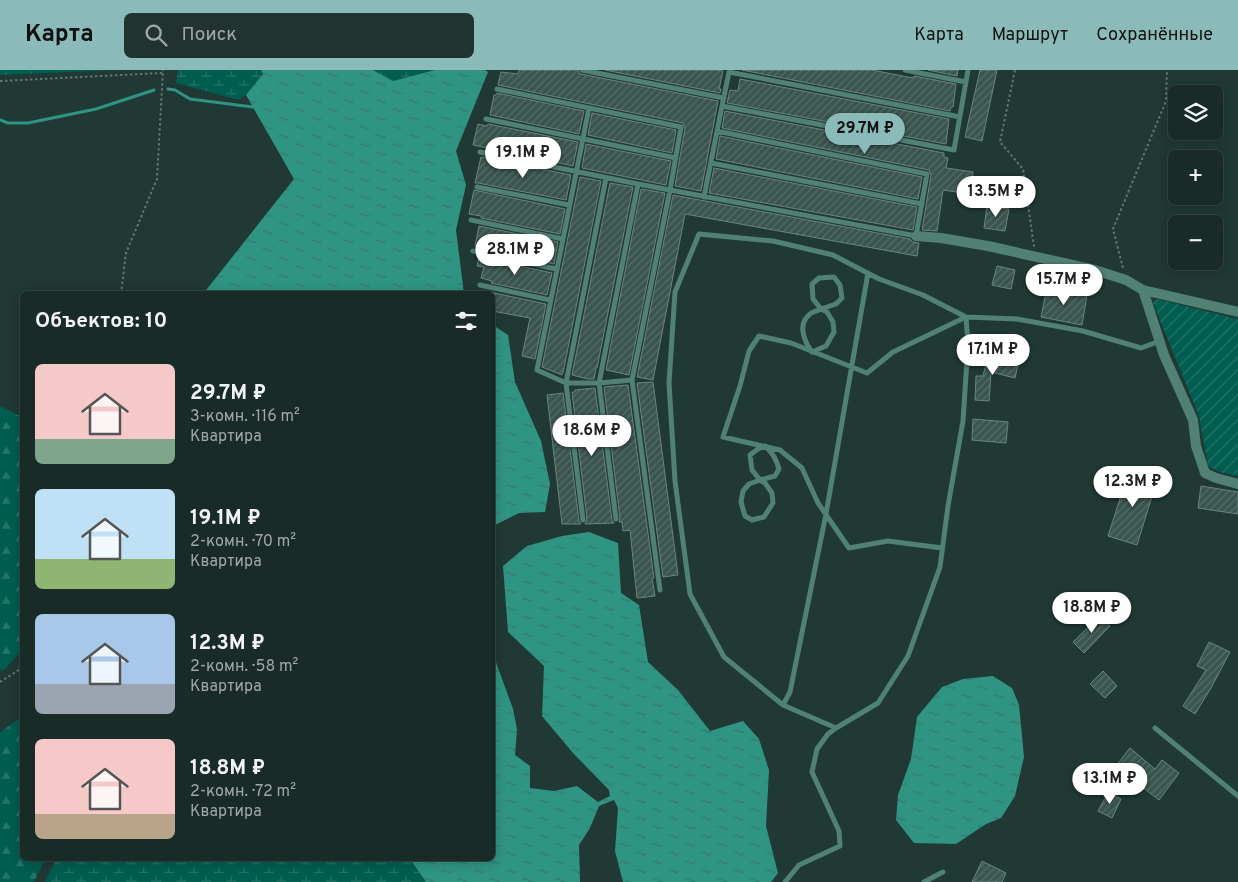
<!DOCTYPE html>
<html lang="ru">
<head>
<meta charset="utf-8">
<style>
  body { margin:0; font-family:Overpass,sans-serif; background:#21332f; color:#f1f3f6; height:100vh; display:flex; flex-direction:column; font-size:19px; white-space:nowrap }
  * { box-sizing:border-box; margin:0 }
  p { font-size:16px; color:#9fa7a7 }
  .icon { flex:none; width:28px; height:28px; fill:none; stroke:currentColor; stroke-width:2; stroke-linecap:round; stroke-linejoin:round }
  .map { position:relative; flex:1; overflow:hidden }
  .sheet { position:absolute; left:20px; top:221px; width:475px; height:570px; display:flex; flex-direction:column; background:#182b27; border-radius:8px; box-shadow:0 2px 12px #0003,0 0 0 1px #364744 }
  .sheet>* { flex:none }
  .fabs { position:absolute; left:1168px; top:15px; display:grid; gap:10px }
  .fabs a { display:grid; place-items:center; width:55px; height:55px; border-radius:8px; background:#182b27; box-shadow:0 2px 12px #0003,0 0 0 1px #364744; font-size:25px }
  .price { position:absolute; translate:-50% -42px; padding:0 11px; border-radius:18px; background:#fff; color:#222; font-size:16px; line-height:32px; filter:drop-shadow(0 1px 2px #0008) }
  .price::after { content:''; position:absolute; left:50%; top:30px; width:15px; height:11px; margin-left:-8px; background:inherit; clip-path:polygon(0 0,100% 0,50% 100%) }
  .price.on { background:#8bbbb9; color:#111 }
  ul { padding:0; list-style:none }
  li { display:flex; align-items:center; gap:15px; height:125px; padding:0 15px }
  li span { display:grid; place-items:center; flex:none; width:140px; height:100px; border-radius:8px; color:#555 }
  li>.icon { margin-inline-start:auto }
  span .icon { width:60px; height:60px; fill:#fffc; stroke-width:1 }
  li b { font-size:21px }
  h2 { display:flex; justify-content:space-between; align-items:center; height:60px; padding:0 15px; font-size:21px }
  header { display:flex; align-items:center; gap:30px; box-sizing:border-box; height:70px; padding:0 25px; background:#8bbbb9; color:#111 }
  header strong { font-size:24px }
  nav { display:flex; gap:28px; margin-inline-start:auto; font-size:18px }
  .search { width:350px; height:45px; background:#21332f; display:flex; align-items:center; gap:12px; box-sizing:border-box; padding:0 18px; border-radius:8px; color:#9fa7a7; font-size:19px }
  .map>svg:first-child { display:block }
  .forest { fill:url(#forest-firs) }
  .wetland { fill:url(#wetland-marsh) }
  .garden { fill:url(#garden-furrows) }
  .water { fill:url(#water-ripples) }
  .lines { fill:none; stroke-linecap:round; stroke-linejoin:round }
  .stream { stroke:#309482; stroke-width:3 }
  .building { fill:url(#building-hatch); stroke:#6a857f }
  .path { stroke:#617671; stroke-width:2; stroke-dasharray:2.5 2.5; stroke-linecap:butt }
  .lane { stroke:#518075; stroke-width:5 }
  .street { stroke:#518075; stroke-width:10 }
</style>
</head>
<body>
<header>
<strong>Карта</strong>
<div class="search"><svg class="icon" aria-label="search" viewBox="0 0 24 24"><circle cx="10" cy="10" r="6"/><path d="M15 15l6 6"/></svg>Поиск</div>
<nav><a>Карта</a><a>Маршрут</a><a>Сохранённые</a></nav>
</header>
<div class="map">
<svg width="1238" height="812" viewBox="0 0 1238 812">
  <defs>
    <pattern id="forest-firs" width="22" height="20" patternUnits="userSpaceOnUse" patternTransform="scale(1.25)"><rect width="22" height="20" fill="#005d4f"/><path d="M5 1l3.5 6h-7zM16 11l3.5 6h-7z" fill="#247468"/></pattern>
    <pattern id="wetland-marsh" width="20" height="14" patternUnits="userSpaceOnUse" patternTransform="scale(1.25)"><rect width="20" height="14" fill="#005d4f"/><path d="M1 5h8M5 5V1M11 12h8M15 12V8" fill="none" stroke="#247468"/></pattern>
    <pattern id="garden-furrows" width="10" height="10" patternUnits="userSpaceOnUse" patternTransform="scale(1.25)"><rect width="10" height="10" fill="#005d4f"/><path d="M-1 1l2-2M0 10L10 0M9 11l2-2" fill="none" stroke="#247468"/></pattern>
    <pattern id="water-ripples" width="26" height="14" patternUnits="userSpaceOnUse" patternTransform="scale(1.25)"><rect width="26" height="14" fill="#309482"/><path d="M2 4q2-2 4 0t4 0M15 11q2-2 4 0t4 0" fill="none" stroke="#36786c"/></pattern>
    <pattern id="building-hatch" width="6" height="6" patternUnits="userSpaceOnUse" patternTransform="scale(1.25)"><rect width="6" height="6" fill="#3a544e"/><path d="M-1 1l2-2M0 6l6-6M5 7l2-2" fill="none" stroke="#566c67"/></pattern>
  </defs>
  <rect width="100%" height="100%" fill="#203934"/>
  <path class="forest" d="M0 336 22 347V580L2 602 0 598Z
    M22 647V789H45L34 812H0V662Z"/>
  <path class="wetland" d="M0 0H116L0 5Z
    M178 0H261L263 4 246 25 238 30 176 13Z
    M373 0H435L393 11Z
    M56 789H410L426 812H45Z"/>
  <path class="garden" d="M1157 229 1238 249V406L1220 402 1208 396 1199 346 1153 233Z"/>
  <path class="water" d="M261 0H373L393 11 435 0H485L488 2 456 81 466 115 456 160 464 224H203L294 109 246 25 263 4Z
    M493 255 508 265 515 312 541 371 550 414 545 442 519 443 493 456Z
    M589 462 618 473 621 523 639 535 648 592 678 620 710 661 743 651 759 669 769 700 766 756 778 803 771 812H623L615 781 618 738 614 730 599 736 590 758 579 775 580 812H426L410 789H492L493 584 513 639 517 659 515 685 530 696V718L554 721 577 716 598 732 610 726 609 720 573 683 542 646 544 596 508 562 503 496 527 476 562 466Z
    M993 606 1012 618 1019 635 1024 687 1015 726 1001 748 986 754 956 774 914 773 896 750 898 725 911 689 917 647 942 617 963 609Z"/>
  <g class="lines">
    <path class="stream" d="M168 19 175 20 190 29 253 37
      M0 50 8 53H28L96 39 154 20"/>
  </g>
  <path class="building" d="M519 0H578L579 3 581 4 718 31 701 121 675 116 685 58 683 53 498 15 501 2 518 4Z
    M605 0H717L723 1 719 19H721L720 23Z
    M742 0H872L913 8 914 6 956 14 953 37H951L950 41Z
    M928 0H958L957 6Z
    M980 0H997L982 71 965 67Z
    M740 9 949 49 946 74 727 33 730 20 738 21Z
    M497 23 584 41 579 64 490 45 494 25H496Z
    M725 41 944 83V87L948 88 946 98 973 102 970 124 943 120 937 161 922 160 931 105 929 100 722 58Z
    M592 43 676 60 672 83 588 65Z
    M478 54 487 56 488 54 578 72 573 96 473 75Z
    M720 66 922 107 918 129 716 89Z
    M586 74 671 91 666 115 582 98Z
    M481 87 571 105 566 130 478 113H475Z
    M714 98 917 137 913 160 709 123Z
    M580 107 601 111 563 303H562V305L542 297Z
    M610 113 633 117 597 298H596L594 309H588L572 305Z
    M641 119 665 123 629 305 606 300Z
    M474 120 565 139 560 164 481 148V146L469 144Z
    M673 125 910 169 913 172 919 173 917 186 685 144 653 310 637 307Z
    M987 136 1009 139 1005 161 984 158Z
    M479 156 558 172 554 194 475 176Z
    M479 187 552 203 547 225 491 213 492 211 481 208 484 197 477 196Z
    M997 196 1015 200 1011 219 992 215Z
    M1047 217 1087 225 1082 255 1041 247Z
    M490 222 546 234 535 289 522 286 530 248 492 241V224H489Z
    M988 286 1018 295 1015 308 991 302 989 331 975 330 976 306H983Z
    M653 312 678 505 663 507 637 313Z
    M628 315 654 508H652L655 526 637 528 630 460 623 461 622 452H619L620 448 604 317Z
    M595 318 612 450 614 453 585 454 587 449 572 322H575V320Z
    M563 323 579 451 581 454H562L547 325Z
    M973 349 1008 352 1006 373 972 370Z
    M1129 401 1157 410 1137 475 1108 466Z
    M1201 416 1238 422V444L1198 438Z
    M1100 546 1110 556 1084 583 1073 572Z
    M1209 572 1230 582 1211 618 1195 644 1183 636 1206 600 1197 596Z
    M1103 601 1117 616 1105 628 1090 614Z
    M1130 678 1155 699 1162 690 1179 703 1159 730 1132 709 1128 714 1112 701Z
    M1108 723 1121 729 1112 748 1098 741Z
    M982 791 1006 803 1002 812H972Z"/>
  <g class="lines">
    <path class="path" d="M1015 0 1000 72 1023 99 1034 177
      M0 11 162 3
      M1123 198 1113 159 1166 31 1167 0
      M121 224 126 183 157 109 163 0
      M0 612 22 598"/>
    <path class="lane" d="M582 0 724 28
      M905 0 966 12
      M497 19 681 57 670 120 638 114 599 313H566L583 450
      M722 36 729 2 960 47
      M589 38 537 300 566 313 606 108
      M486 49 676 88
      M480 82 638 114
      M711 93 922 134
      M477 117 569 135
      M704 127 722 36 954 80 968 0
      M471 150 563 169
      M473 181 556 199
      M480 215 550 230
      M821 239C818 241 813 241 810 244 797 254 804 271 812 282L826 276 834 262 833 252 827 242 821 239 813 229 812 214 819 208 834 207 840 215 842 228 836 234 821 239
      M760 410 749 414 743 421 741 432 745 446 752 450 764 447 773 433 772 423 765 413 760 410 752 400 750 385 758 379 765 376C773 383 776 389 779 399L775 406 760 410
      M616 449 599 313 632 310
      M942 478 888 471 849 478 818 433 802 398 780 380 723 367 740 316 749 281 759 266 791 273 867 303 893 282 966 247
      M660 520 632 310 670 120 916 166 927 104 717 61
      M783 635 790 622 826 444 868 203
      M836 658 783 635 724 587 690 524 675 411 669 313 675 222 699 164 773 171 833 185 879 209 923 225 966 247
      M1155 658 1238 726
      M785 812 799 795 840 776 839 761 812 702 817 679 828 664 836 658 878 633 908 586 940 497 948 436 963 351 968 274 966 247 1017 249 1083 261 1141 278 1160 271
      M924 812 943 802"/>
    <path class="street" d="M916 166 941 168 988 176 1095 200 1126 210 1143 220 1238 242
      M1143 220 1164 285 1193 350 1196 376 1205 403 1216 408 1238 414"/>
  </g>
</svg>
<div class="fabs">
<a><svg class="icon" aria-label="layers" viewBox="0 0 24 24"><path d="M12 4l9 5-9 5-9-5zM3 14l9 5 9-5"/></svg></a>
<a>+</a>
<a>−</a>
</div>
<b class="price on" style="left:865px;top:85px">29.7M ₽</b>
<b class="price" style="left:523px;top:109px">19.1M ₽</b>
<b class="price" style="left:996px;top:148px">13.5M ₽</b>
<b class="price" style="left:515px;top:206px">28.1M ₽</b>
<b class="price" style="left:1064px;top:236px">15.7M ₽</b>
<b class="price" style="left:993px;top:306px">17.1M ₽</b>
<b class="price" style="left:592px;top:387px">18.6M ₽</b>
<b class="price" style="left:1133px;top:438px">12.3M ₽</b>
<b class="price" style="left:1092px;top:564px">18.8M ₽</b>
<b class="price" style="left:1110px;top:735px">13.1M ₽</b>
<section class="sheet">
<h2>Объектов: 10<svg class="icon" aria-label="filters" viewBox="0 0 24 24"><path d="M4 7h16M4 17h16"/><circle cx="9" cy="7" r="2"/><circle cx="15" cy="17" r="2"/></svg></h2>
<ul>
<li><span style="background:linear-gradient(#f6c9c9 75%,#7fa58c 0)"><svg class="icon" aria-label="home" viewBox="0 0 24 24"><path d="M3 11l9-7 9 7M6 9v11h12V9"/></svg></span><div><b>29.7M ₽</b><p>3-комн. · 116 m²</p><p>Квартира</p></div></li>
<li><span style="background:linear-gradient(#bfe0f5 70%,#8fb573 0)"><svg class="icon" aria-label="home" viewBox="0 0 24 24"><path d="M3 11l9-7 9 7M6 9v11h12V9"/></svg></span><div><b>19.1M ₽</b><p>2-комн. · 70 m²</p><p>Квартира</p></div></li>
<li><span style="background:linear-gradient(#a9c7e8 70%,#9aa5b1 0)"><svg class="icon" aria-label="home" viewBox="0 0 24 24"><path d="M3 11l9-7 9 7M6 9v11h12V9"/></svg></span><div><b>12.3M ₽</b><p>2-комн. · 58 m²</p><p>Квартира</p></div></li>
<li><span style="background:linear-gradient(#f6c9c9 75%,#b9a48a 0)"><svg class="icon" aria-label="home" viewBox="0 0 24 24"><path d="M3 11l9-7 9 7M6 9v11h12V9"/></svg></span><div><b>18.8M ₽</b><p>2-комн. · 72 m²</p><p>Квартира</p></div></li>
</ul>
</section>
</div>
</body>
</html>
